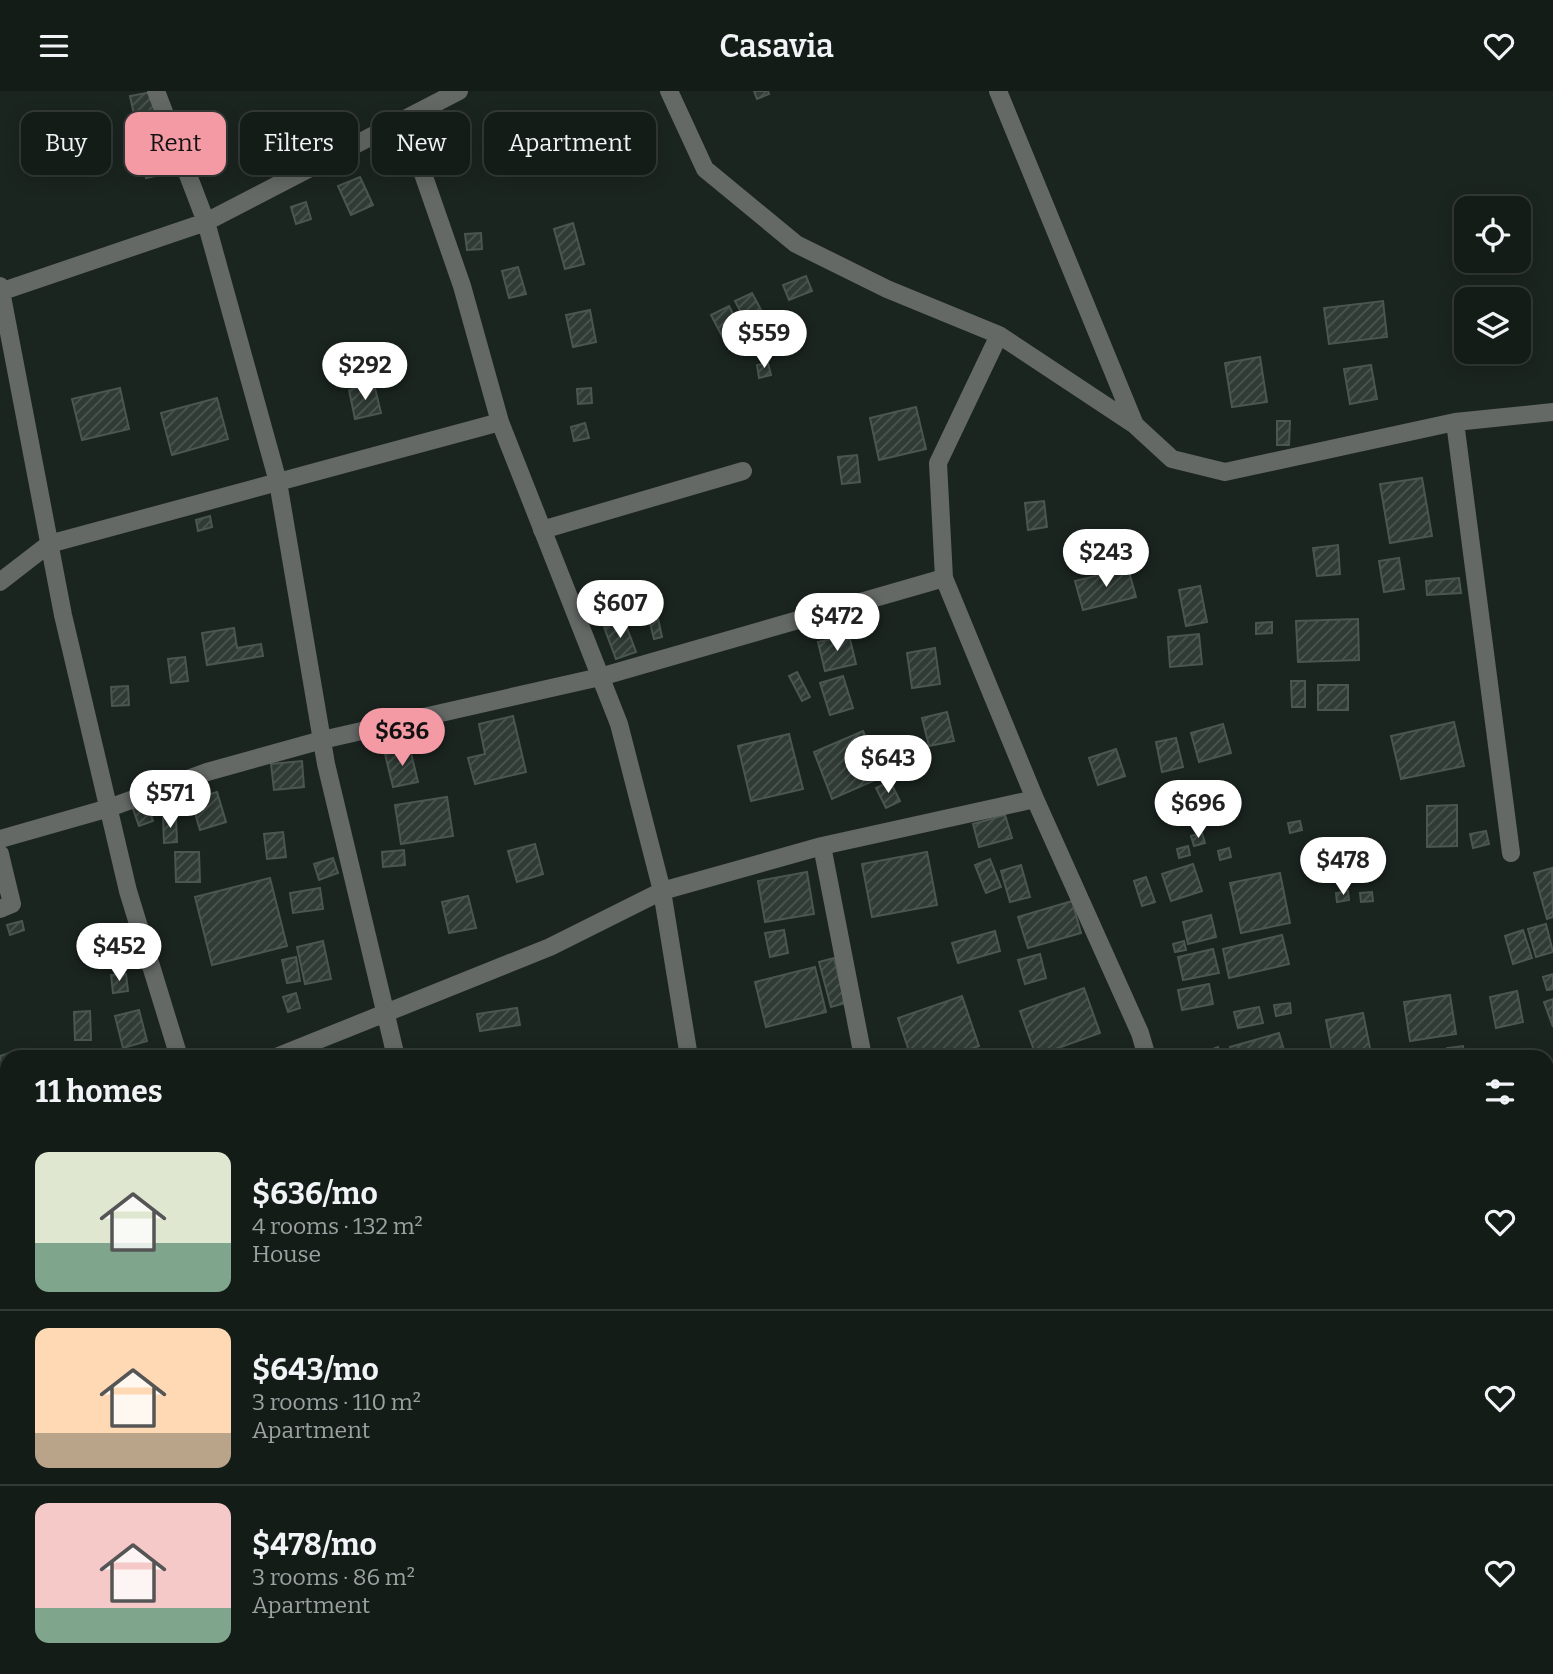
<!DOCTYPE html>
<html lang="en">
<head>
<meta charset="utf-8">
<style>
  body { margin:0; font-family:Bitter,serif; background:#212925; color:#f1f3f6; height:100vh; display:flex; flex-direction:column; font-size:26px; white-space:nowrap }
  * { box-sizing:border-box; margin:0 }
  p { font-size:23px; color:#9da1a2 }
  .icon { flex:none; width:38px; height:38px; fill:none; stroke:currentColor; stroke-width:2; stroke-linecap:round; stroke-linejoin:round }
  .map { position:relative; flex:1; overflow:hidden }
  .side { position:absolute; left:0px; top:959px; width:1554px; height:625px; display:flex; flex-direction:column; background:#141c18; border-radius:21px 21px 0 0; box-shadow:0 4px 18px #0003,0 0 0 2px #333a37 }
  .side>* { flex:none }
  .hud { position:absolute; left:21px; top:21px; width:700px; height:63px; display:flex; gap:14px }
  .fabs { position:absolute; left:1454px; top:105px; display:grid; gap:14px }
  .fabs a { display:grid; place-items:center; width:77px; height:77px; border-radius:14px; background:#141c18; box-shadow:0 4px 18px #0003,0 0 0 2px #333a37; font-size:35px }
  .price { position:absolute; translate:-50% -60px; padding:0 16px; border-radius:24px; background:#fff; color:#222; font-size:23px; line-height:46px; filter:drop-shadow(0 2px 4px #0008) }
  .price::after { content:''; position:absolute; left:50%; top:42px; width:21px; height:16px; margin-left:-10px; background:inherit; clip-path:polygon(0 0,100% 0,50% 100%) }
  .price.active { background:#f49aa5; color:#111 }
  ul { padding:0; list-style:none }
  li { display:flex; align-items:center; gap:21px; height:175px; padding:0 35px }
  li+li { border-top:2px solid #333a37 }
  li span { display:grid; place-items:center; flex:none; width:196px; height:140px; border-radius:14px; color:#555 }
  li>.icon { margin-inline-start:auto }
  span .icon { width:84px; height:84px; fill:#fffc; stroke-width:1 }
  li b { font-size:30px }
  h2 { display:flex; justify-content:space-between; align-items:center; height:84px; padding:0 35px; font-size:30px }
  .chip { padding:0 24px; border-radius:14px; background:#141c18; box-shadow:0 4px 18px #0003,0 0 0 2px #333a37; font-size:24px; line-height:63px }
  .chip.active { background:#f49aa5; color:#111 }
  header { display:flex; justify-content:space-between; align-items:center; height:91px; padding:0 35px; background:#141c18; font-size:32px; font-weight:600 }
  .map>svg:first-child { display:block }
  .building { fill:url(#building-hatch); stroke:#4a564f; stroke-width:2 }
  .lines { fill:none; stroke-linecap:round; stroke-linejoin:round }
  .minor { stroke:#646966; stroke-width:18 }
</style>
</head>
<body>
<header><svg class="icon" aria-label="menu" viewBox="0 0 24 24"><path d="M4 6h16M4 12h16M4 18h16"/></svg>Casavia<svg class="icon" aria-label="heart" viewBox="0 0 24 24"><path d="M12 20l-8-8c-3-5 5-10 8-4 3-6 11-1 8 4z"/></svg></header>
<div class="map">
<svg width="1553" height="1583" viewBox="0 0 1553 1583">
  <defs>
    <pattern id="building-hatch" width="6" height="6" patternUnits="userSpaceOnUse" patternTransform="scale(1.75)"><rect width="6" height="6" fill="#303b35"/><path d="M-1 1l2-2M0 6l6-6M5 7l2-2" fill="none" stroke="#4d5752"/></pattern>
  </defs>
  <rect width="100%" height="100%" fill="#1b2520"/>
  <path class="building" d="M754 0H768L769 3 757 8Z
    M152 1 161 42 139 47 130 5Z
    M159 47 168 82 146 87 138 52Z
    M384 54 389 70 380 73 375 58Z
    M360 86 373 114 351 124 338 95Z
    M306 111 311 128 296 133 291 116Z
    M573 132 584 173 565 178 554 138Z
    M481 142 482 158 467 159 465 143Z
    M518 176 526 203 509 207 502 180Z
    M806 185 812 200 789 209 783 194Z
    M752 202 766 228 749 237 735 210Z
    M1383 210 1387 246 1329 253 1324 217Z
    M729 215 743 242 725 251 711 224Z
    M590 219 596 251 573 256 566 224Z
    M1260 266 1267 311 1232 316 1225 272Z
    M768 272 771 284 759 287 757 274Z
    M1371 274 1377 308 1350 313 1344 278Z
    M374 293 381 322 355 328 349 299Z
    M120 297 129 338 82 349 72 308Z
    M591 297 592 312 578 313 577 298Z
    M217 307 228 348 172 364 161 322Z
    M916 316 926 358 879 369 870 327Z
    M1277 330H1290L1289 354H1277Z
    M585 332 589 347 574 350 571 336Z
    M857 364 860 391 842 393 838 366Z
    M1422 387 1432 445 1390 452 1380 393Z
    M1044 410 1047 436 1028 439 1025 412Z
    M210 425 212 436 198 440 196 429Z
    M1338 454 1340 483 1317 485 1313 457Z
    M1399 467 1404 498 1384 501 1379 470Z
    M1128 477 1136 506 1083 519 1075 490Z
    M1459 487 1461 502 1427 504 1426 490Z
    M1200 495 1207 531 1186 535 1179 499Z
    M656 518 662 546 654 548 647 520Z
    M1358 528 1359 569 1298 571 1296 530Z
    M624 529 636 561 616 568 604 536Z
    M1272 531V542L1256 543V532Z
    M234 537 237 557 261 553 263 565 207 574 202 542Z
    M1199 543 1202 573 1170 576 1168 546Z
    M849 544 856 573 825 580 818 551Z
    M935 557 940 593 912 597 907 562Z
    M185 566 188 590 171 592 168 568Z
    M797 581 810 606 802 610 789 585Z
    M843 585 853 617 830 624 820 592Z
    M1291 590H1305V616H1292Z
    M1318 594H1348V619H1318Z
    M128 595 129 614 112 615 111 596Z
    M947 621 954 650 929 655 922 627Z
    M513 625 526 681 475 693 468 667 485 663 479 633Z
    M1454 631 1464 675 1401 688 1391 645Z
    M1223 633 1231 662 1199 671 1191 642Z
    M863 640 882 686 832 708 814 661Z
    M789 643 803 698 751 710 738 655Z
    M1176 647 1183 676 1162 681 1156 651Z
    M410 658 418 691 393 696 385 663Z
    M1116 658 1125 685 1098 694 1089 667Z
    M302 670 304 696 274 699 271 673Z
    M890 690 900 710 886 717 876 697Z
    M217 701 226 731 200 739 191 709Z
    M447 706 453 745 401 753 395 714Z
    M147 713 153 730 139 735 133 718Z
    M1457 714V755L1427 756V715Z
    M1005 724 1012 747 979 756 973 733Z
    M176 726 177 751 164 752 163 727Z
    M1300 730 1302 739 1290 742 1288 732Z
    M1486 740 1489 753 1473 757 1470 743Z
    M283 741 286 766 267 768 264 743Z
    M1202 742 1205 752 1194 755 1191 745Z
    M535 753 543 783 517 791 508 760Z
    M1188 755 1190 764 1179 767 1177 758Z
    M1229 757 1231 766 1220 769 1218 760Z
    M404 759 405 774 383 776 382 761Z
    M175 761H199L200 791H176Z
    M927 761 937 814 872 826 862 773Z
    M1357 764 1362 782 1337 788 1332 771Z
    M333 767 338 782 319 789 314 773Z
    M990 768 1001 796 986 802 975 774Z
    M1193 773 1202 800 1171 810 1162 783Z
    M1021 774 1030 806 1010 811 1001 780Z
    M1552 777 1553 826 1547 828 1534 782Z
    M807 781 814 823 765 831 758 790Z
    M1280 782 1290 832 1241 842 1230 792Z
    M1146 786 1155 811 1142 815 1134 790Z
    M270 787 287 855 212 874 195 806Z
    M320 797 323 818 293 822 290 802Z
    M1348 800 1349 809 1337 811 1336 802Z
    M1372 801 1373 810 1361 811 1360 802Z
    M468 805 476 837 449 842 442 811Z
    M1072 810 1081 842 1028 857 1018 826Z
    M1211 824 1216 846 1188 853 1183 831Z
    M22 830 24 839 10 844 7 834Z
    M1546 833 1553 861 1536 866 1528 838Z
    M784 839 788 862 770 866 765 842Z
    M1523 839 1532 867 1513 873 1505 845Z
    M995 840 1000 860 958 872 952 852Z
    M1282 844 1289 873 1229 887 1223 858Z
    M323 850 331 888 305 893 297 856Z
    M1184 850 1186 859 1175 861 1173 853Z
    M1213 858 1219 882 1183 889 1178 866Z
    M1040 863 1046 887 1025 893 1018 869Z
    M296 866 300 890 287 892 282 869Z
    M834 867 845 912 831 916 819 871Z
    M815 876 826 921 766 936 755 891Z
    M126 883 128 900 113 902 111 884Z
    M1553 883V898L1547 899 1543 886Z
    M1209 893 1213 913 1182 919 1178 899Z
    M1084 897 1100 942 1036 965 1020 920Z
    M1517 900 1523 931 1496 937 1490 906Z
    M296 902 300 917 288 921 283 906Z
    M1450 904 1456 943 1410 950 1404 911Z
    M962 905 979 955 946 966H911L898 927Z
    M1553 908V936L1544 911Z
    M1290 912 1291 922 1276 925 1274 914Z
    M1259 916 1263 932 1238 937 1234 921Z
    M517 917 520 934 480 940 477 923Z
    M139 919 147 950 123 957 115 925Z
    M90 920 91 949H75L74 921Z
    M1363 922 1371 962 1333 966 1326 929Z
    M1279 942 1286 966H1233L1230 956Z
    M1463 955 1464 966H1448L1447 957Z
    M1218 956 1222 966H1207L1205 961Z
    M15 960 17 966H7V994L0 996V965Z
    M83 960 84 966H62Z
    M1553 1029V1053L1547 1032Z
    M1553 1121V1137L1547 1138V1122Z
    M1553 1170V1204L1547 1205V1171Z
    M7 1179V1218L2 1220 0 1182Z
    M1553 1275V1348L1547 1335V1277Z
    M7 1567V1577L11 1583H0V1569Z
    M16 1577H41L43 1582 18 1583Z
    M55 1577H79L82 1583H52L50 1579Z
    M663 1577H677L680 1583H660L659 1579Z
    M911 1577H926L928 1583H891Z
    M1028 1577H1075L1076 1580 1030 1583Z
    M1184 1577H1235L1237 1583H1186Z
    M1251 1577H1284L1286 1583H1253Z"/>
  <g class="lines">
    <path class="minor" d="M156 0 206 131 278 391 326 673 396 966
      M669 0 705 78 796 153 887 198 999 244
      M998 0 1135 334
      M404 28 462 195 500 331 619 633 662 800 689 966
      M0 195 63 524 128 800 179 966
      M0 201 206 131 459 0
      M1455 331 1511 762
      M542 439 743 380
      M0 491 49 453 500 331
      M0 748 109 717 207 681 322 649 600 586 944 487
      M822 755 863 966
      M0 763 12 813 0 818
      M276 966 550 856 662 800 822 755 1035 708
      M1147 966 1140 942 1035 708 944 487 938 372 999 244 1135 334 1172 368 1225 381 1455 331 1553 321
      M1547 1012 1553 1010
      M0 1065 7 1063
      M1547 1475 1549 1444 1553 1440
      M1547 1502 1553 1543
      M721 1577 723 1583
      M1098 1577 1100 1583
      M1334 1577 1336 1583
      M215 1583 226 1577"/>
  </g>
</svg>
<div class="fabs">
<a><svg class="icon" aria-label="locate" viewBox="0 0 24 24"><circle cx="12" cy="12" r="6"/><path d="M12 2v4M12 18v4M2 12h4M18 12h4"/></svg></a>
<a><svg class="icon" aria-label="layers" viewBox="0 0 24 24"><path d="M12 4l9 5-9 5-9-5zM3 14l9 5 9-5"/></svg></a>
</div>
<b class="price" style="left:764px;top:279px">$559</b>
<b class="price" style="left:365px;top:311px">$292</b>
<b class="price" style="left:1106px;top:498px">$243</b>
<b class="price" style="left:620px;top:549px">$607</b>
<b class="price" style="left:837px;top:562px">$472</b>
<b class="price active" style="left:402px;top:677px">$636</b>
<b class="price" style="left:888px;top:704px">$643</b>
<b class="price" style="left:170px;top:739px">$571</b>
<b class="price" style="left:1198px;top:749px">$696</b>
<b class="price" style="left:1343px;top:806px">$478</b>
<b class="price" style="left:119px;top:892px">$452</b>
<div class="hud">
<a class="chip">Buy</a>
<a class="chip active">Rent</a>
<a class="chip">Filters</a>
<a class="chip">New</a>
<a class="chip">Apartment</a>
</div>
<section class="side">
<h2>11 homes<svg class="icon" aria-label="filters" viewBox="0 0 24 24"><path d="M4 7h16M4 17h16"/><circle cx="9" cy="7" r="2"/><circle cx="15" cy="17" r="2"/></svg></h2>
<ul>
<li><span style="background:linear-gradient(#dfe7d0 65%,#7fa58c 0)"><svg class="icon" aria-label="home" viewBox="0 0 24 24"><path d="M3 11l9-7 9 7M6 9v11h12V9"/></svg></span><div><b>$636/mo</b><p>4 rooms · 132 m²</p><p>House</p></div><svg class="icon" aria-label="heart" viewBox="0 0 24 24"><path d="M12 20l-8-8c-3-5 5-10 8-4 3-6 11-1 8 4z"/></svg></li>
<li><span style="background:linear-gradient(#ffd9b3 75%,#b9a48a 0)"><svg class="icon" aria-label="home" viewBox="0 0 24 24"><path d="M3 11l9-7 9 7M6 9v11h12V9"/></svg></span><div><b>$643/mo</b><p>3 rooms · 110 m²</p><p>Apartment</p></div><svg class="icon" aria-label="heart" viewBox="0 0 24 24"><path d="M12 20l-8-8c-3-5 5-10 8-4 3-6 11-1 8 4z"/></svg></li>
<li><span style="background:linear-gradient(#f6c9c9 75%,#7fa58c 0)"><svg class="icon" aria-label="home" viewBox="0 0 24 24"><path d="M3 11l9-7 9 7M6 9v11h12V9"/></svg></span><div><b>$478/mo</b><p>3 rooms · 86 m²</p><p>Apartment</p></div><svg class="icon" aria-label="heart" viewBox="0 0 24 24"><path d="M12 20l-8-8c-3-5 5-10 8-4 3-6 11-1 8 4z"/></svg></li>
</ul>
</section>
</div>
</body>
</html>
